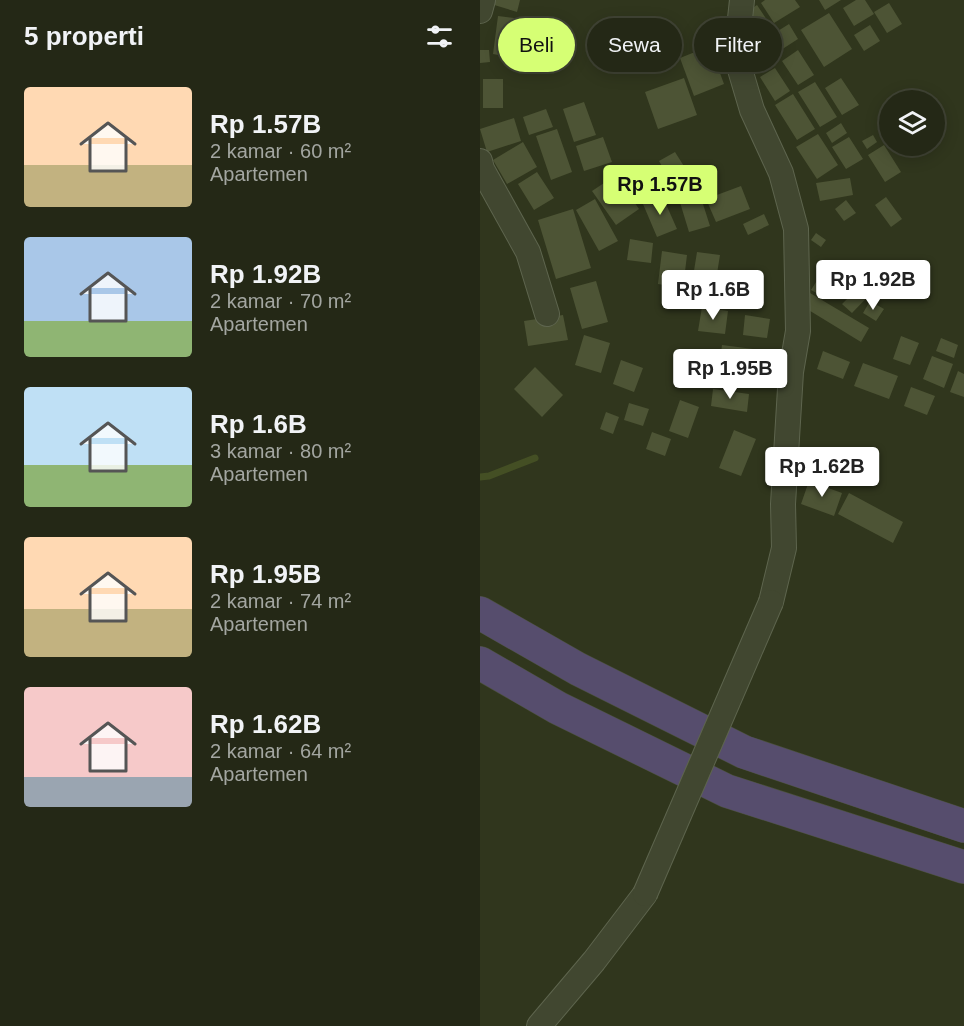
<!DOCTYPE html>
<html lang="id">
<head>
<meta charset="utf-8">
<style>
  body { margin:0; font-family:Arial,sans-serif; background:#303423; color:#f1f3f6; height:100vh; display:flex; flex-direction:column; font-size:22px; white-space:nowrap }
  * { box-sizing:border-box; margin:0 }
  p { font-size:20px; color:#a3a6a1 }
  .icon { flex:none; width:33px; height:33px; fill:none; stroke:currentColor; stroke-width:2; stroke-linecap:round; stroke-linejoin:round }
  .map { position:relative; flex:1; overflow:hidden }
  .drawer { display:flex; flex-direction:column; background:#242816; width:480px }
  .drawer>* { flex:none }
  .guide { position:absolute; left:18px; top:18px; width:375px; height:54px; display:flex; gap:12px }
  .fabs { position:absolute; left:399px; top:90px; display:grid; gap:12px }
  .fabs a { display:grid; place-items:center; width:66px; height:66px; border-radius:50%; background:#242816; box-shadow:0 3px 15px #0003,0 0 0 2px #414435; font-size:30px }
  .price { position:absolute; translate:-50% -51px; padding:0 14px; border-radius:6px; background:#fff; color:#222; font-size:20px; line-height:39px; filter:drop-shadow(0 2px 3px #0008) }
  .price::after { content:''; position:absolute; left:50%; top:36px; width:18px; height:14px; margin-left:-9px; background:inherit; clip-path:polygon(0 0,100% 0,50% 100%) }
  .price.active { background:#d6ff74; color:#111 }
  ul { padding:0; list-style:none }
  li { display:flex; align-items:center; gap:18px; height:150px; padding:0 24px }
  li span { display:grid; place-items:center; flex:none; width:168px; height:120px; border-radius:6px; color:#555 }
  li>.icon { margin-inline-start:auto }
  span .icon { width:72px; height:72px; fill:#fffc; stroke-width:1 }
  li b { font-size:26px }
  h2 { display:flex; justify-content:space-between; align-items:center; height:72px; padding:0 24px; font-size:26px }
  .tag { padding:0 21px; border-radius:27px; background:#242816; box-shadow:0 3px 15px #0003,0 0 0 2px #414435; font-size:21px; line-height:54px }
  .tag.active { background:#d6ff74; color:#111 }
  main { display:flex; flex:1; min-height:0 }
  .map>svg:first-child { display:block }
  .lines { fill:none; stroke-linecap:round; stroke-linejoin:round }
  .stream { stroke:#444f24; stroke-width:7 }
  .building { fill:#4d5435 }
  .minor-casing { stroke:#5e654e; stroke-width:26 }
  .highway-casing { stroke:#4b513b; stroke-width:34 }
  .minor { stroke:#414730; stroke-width:24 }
  .highway { stroke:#564d6d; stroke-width:33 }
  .minor-bridge-casing { stroke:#5e654e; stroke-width:26; stroke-linecap:butt }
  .minor-bridge { stroke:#414730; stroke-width:24 }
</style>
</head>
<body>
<main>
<section class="drawer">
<h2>5 properti<svg class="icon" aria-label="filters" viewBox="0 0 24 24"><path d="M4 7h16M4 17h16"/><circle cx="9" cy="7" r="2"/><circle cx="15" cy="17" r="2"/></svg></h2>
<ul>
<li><span style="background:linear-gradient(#ffd9b3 65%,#c2b280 0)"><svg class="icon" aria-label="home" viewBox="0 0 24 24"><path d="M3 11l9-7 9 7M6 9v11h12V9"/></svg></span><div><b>Rp 1.57B</b><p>2 kamar · 60 m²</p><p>Apartemen</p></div></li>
<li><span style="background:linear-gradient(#a9c7e8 70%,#8fb573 0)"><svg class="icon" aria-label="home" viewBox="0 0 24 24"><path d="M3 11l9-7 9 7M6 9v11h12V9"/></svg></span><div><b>Rp 1.92B</b><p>2 kamar · 70 m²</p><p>Apartemen</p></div></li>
<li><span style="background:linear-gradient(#bfe0f5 65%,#8fb573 0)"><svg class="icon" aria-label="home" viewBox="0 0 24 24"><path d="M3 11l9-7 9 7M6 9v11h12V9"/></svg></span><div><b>Rp 1.6B</b><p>3 kamar · 80 m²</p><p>Apartemen</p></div></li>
<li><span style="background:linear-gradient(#ffd9b3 60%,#c2b280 0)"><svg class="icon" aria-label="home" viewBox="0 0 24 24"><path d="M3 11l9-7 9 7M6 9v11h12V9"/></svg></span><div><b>Rp 1.95B</b><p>2 kamar · 74 m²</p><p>Apartemen</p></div></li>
<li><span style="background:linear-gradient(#f6c9c9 75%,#9aa5b1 0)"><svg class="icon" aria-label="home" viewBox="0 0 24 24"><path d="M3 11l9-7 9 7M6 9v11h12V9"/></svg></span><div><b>Rp 1.62B</b><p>2 kamar · 64 m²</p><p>Apartemen</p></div></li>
</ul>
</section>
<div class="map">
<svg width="484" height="1026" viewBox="0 0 484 1026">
  <rect width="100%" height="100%" fill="#30361d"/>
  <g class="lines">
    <path class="stream" d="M0 477 9 476 55 458"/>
  </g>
  <path class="building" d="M12 0H40L37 12 11 4Z
    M285 0H315L320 7 294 23 281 3Z
    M339 0H361L345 10Z
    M376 0H385L394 14 374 26 363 8Z
    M409 3 422 24 407 33 394 12Z
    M277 5 293 29 279 38 264 14Z
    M349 13 372 49 344 67 321 30Z
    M18 16 34 18 29 57 13 54Z
    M309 24 318 39 287 59 277 44Z
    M390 25 400 41 384 51 374 35Z
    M270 43 284 65 274 72 260 50Z
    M230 46 244 84 214 96 200 58Z
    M0 50H9L10 62 0 63Z
    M318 50 334 75 318 85 302 61Z
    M295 68 310 91 295 101 280 77Z
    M204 78 217 115 178 129 165 92Z
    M361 78 379 105 362 115 345 88Z
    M3 79H23V108H3Z
    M335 82 357 117 340 127 318 92Z
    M313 94 335 129 317 140 295 105Z
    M104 102 116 135 94 142 83 109Z
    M66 109 73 127 49 135 43 117Z
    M34 118 41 141 7 152 0 129Z
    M361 123 367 133 352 143 346 133Z
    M77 129 92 172 71 180 56 136Z
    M338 134 358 165 337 179 316 147Z
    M393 135 397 142 387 149 382 141Z
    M123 137 132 162 104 171 96 146Z
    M369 137 383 159 366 169 352 147Z
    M43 142 57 167 27 184 13 160Z
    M404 145 421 172 405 182 388 155Z
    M195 152 207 171 190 180 179 161Z
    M57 172 74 198 54 210 38 184Z
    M136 175 159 209 136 225 112 191Z
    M370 178 373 195 340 201 336 183Z
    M215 179 230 226 209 232 195 186Z
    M261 186 270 209 236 222 226 199Z
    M182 195 197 229 177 237 163 204Z
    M406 197 422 219 411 227 395 205Z
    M115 199 138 241 119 251 96 210Z
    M366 200 376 213 364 221 355 209Z
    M93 209 111 268 76 279 58 220Z
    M284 214 289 225 268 235 263 224Z
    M336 233 346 240 341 247 331 240Z
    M150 239 173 243 171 263 147 260Z
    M182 251 207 255 203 288 178 284Z
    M217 252 240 255 236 280 213 277Z
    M353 262 379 287 392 273 402 282 372 313 362 304 369 297 344 272Z
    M338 279 348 285 342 296 331 290Z
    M116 281 128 322 102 329 90 288Z
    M209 284 242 289 239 305 207 300Z
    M330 293 389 328 381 342 322 306Z
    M390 301 404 309 396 321 383 313Z
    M222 307 248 311 245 334 218 331Z
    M83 315 88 340 48 346 44 321Z
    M265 315 290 319 287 338 263 335Z
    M104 335 130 343 121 373 95 365Z
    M421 336 439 343 430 365 413 359Z
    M461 338 478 345 474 358 456 351Z
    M242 345 273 349 268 382 238 377Z
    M343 351 370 362 363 379 337 369Z
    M452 356 473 364 464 388 443 379Z
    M141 360 163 368 154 392 133 384Z
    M383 363 418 376 409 399 374 386Z
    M55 367 83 395 62 417 34 389Z
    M478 371 484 374V397L470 392Z
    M431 387 455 396 447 415 424 406Z
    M233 389 269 394 267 412 231 406Z
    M200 400 219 407 208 438 189 431Z
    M149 403 169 409 163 426 144 420Z
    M126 412 139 417 133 434 120 429Z
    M254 430 276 439 261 476 239 468Z
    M172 432 191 439 185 456 166 449Z
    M329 481 362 493 354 516 321 504Z
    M369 493 423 522 413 543 358 514Z"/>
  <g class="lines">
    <defs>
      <path id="minor" d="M262 0 256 56 272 110 301 173 316 229 318 331 311 372 303 504 304 548 291 602
        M0 11 3 0
        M0 161 2 169 48 252 67 314
        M59 1026 114 961 165 894"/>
      <path id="highway" d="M0 613 98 669 264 752 484 826
        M0 663 78 708 247 791 484 867"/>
    </defs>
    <use href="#minor" class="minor-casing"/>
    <use href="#highway" class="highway-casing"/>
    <use href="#minor" class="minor"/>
    <use href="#highway" class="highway"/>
    <defs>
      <path id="minor-bridge" d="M165 894 291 602"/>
    </defs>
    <use href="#minor-bridge" class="minor-bridge-casing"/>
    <use href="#minor-bridge" class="minor-bridge"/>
  </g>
</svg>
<div class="fabs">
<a><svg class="icon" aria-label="layers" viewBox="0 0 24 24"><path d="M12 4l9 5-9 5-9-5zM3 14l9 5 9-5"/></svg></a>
</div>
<b class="price active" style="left:180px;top:216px">Rp 1.57B</b>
<b class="price" style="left:393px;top:311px">Rp 1.92B</b>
<b class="price" style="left:233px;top:321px">Rp 1.6B</b>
<b class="price" style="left:250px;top:400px">Rp 1.95B</b>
<b class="price" style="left:342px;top:498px">Rp 1.62B</b>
<div class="guide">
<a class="tag active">Beli</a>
<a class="tag">Sewa</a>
<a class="tag">Filter</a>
</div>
</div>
</main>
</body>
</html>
